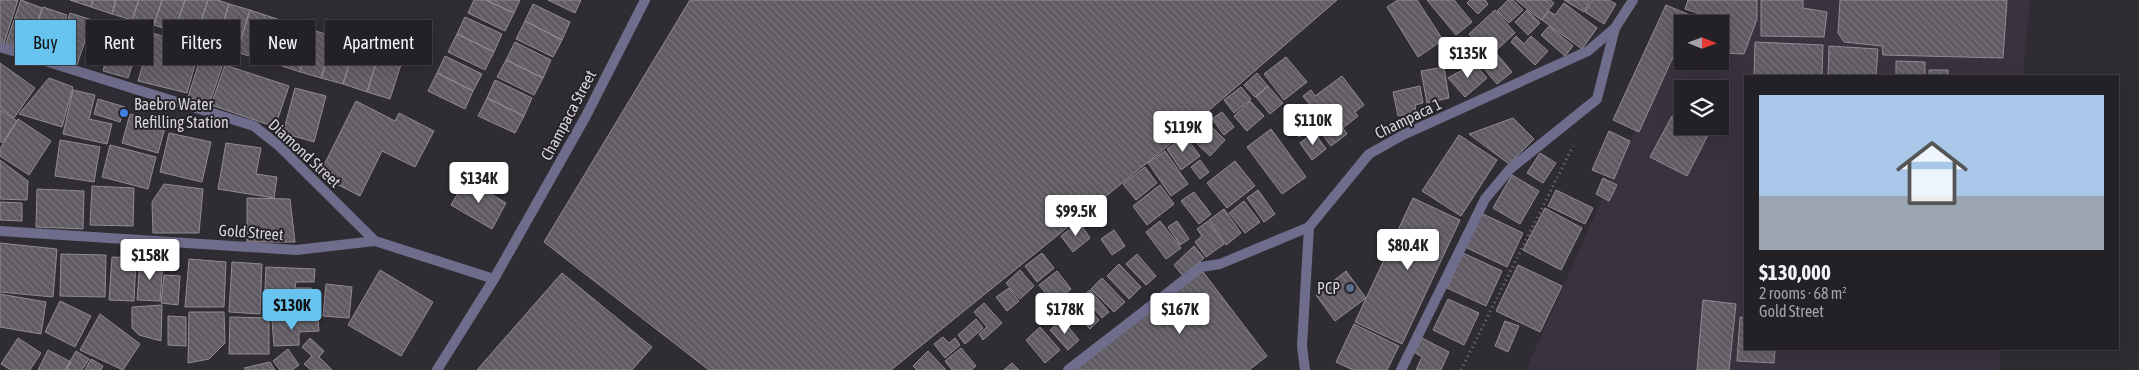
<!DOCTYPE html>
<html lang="en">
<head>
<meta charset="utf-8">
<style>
  body { margin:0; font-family:"Asap Condensed",sans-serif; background:#302e32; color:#f1f3f6; height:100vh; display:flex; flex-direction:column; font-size:19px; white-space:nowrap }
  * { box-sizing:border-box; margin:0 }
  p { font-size:16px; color:#a3a3a7 }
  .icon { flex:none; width:28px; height:28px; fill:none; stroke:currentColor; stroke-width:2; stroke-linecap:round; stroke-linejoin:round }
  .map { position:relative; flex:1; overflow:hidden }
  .sheet { position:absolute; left:1744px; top:75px; width:375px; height:275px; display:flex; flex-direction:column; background:#242126; border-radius:0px; box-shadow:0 5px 20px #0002,0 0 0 1px #413e43 }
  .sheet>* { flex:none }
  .guide { position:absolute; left:15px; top:20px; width:475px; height:45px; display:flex; gap:10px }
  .needle { width:32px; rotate:91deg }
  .buttons { position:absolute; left:1674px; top:15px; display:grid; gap:10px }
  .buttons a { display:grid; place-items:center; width:55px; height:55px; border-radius:0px; background:#242126; box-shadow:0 5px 20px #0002,0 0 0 1px #413e43; font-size:25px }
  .price { position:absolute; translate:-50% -42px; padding:0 11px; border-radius:5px; background:#fff; color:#222; font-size:16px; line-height:32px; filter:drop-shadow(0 1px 2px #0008) }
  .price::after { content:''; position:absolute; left:50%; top:30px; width:15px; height:11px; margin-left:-8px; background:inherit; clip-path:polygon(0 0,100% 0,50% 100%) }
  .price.on { background:#66c4ef; color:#111 }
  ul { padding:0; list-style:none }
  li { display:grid; align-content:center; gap:10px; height:265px; padding:0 15px }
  li span { display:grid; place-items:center; height:155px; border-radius:0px; color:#555 }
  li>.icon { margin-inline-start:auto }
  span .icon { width:90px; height:90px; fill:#fffc; stroke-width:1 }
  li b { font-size:21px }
  .chip { padding:0 18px; border-radius:0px; background:#242126; box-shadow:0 5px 20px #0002,0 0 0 1px #413e43; font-size:18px; line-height:45px }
  .chip.on { background:#66c4ef; color:#111 }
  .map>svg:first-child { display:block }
  .built { fill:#3a333f; fill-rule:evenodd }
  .building { fill:url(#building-back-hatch); stroke:#918c94 }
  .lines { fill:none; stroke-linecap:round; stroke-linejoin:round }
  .path { stroke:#79757b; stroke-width:3; stroke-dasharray:1 4; stroke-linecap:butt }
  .service { stroke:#6f6d8c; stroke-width:10 }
  .minor { stroke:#6f6d8c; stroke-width:10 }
  .tertiary { stroke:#6f6d8c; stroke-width:10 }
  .shop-dot { fill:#3f7fe0; stroke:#262229; stroke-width:2 }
  .service-dot { fill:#5c6f8a; stroke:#262229; stroke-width:2 }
  .labels { text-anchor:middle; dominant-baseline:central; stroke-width:4; stroke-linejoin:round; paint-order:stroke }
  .poi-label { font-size:16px; fill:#d8d5da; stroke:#262229; text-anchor:start }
  .street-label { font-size:16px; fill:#d8d5da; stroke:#262229 }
</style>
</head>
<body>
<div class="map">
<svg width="2139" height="370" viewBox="0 0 2139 370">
  <defs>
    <pattern id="building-back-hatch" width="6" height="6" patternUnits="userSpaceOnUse" patternTransform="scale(1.25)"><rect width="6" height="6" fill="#605b63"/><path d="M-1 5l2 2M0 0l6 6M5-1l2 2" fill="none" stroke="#767279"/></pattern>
  </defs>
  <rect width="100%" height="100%" fill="#302c33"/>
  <path class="built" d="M1699 0H2030L2023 76H1745V349H2001L1999 370H1526L1600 203 1682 35V61H1720V24H1688ZM1682 89H1720V126H1682Z"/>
  <path class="building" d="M0 0H18L4 43 0 42Z
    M21 0 42 8 28 50 6 43Z
    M70 0H93L91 7Z
    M93 0H116L112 14 91 7Z
    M116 0H139L132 20 112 14Z
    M139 0H162L154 25 132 20Z
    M162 0H185L174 32 154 25Z
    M185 0H208L195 39 174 32Z
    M208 0H218L229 4 216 46 195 39Z
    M474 0H486L514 13 505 31 468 13Z
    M486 0H520L514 13Z
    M548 0H581L575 13Z
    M690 0H1337L1163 150 891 370H709L544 242Z
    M1398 0H1417L1443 40 1418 57 1387 7Z
    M1427 0H1454L1472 22 1456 35Z
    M1470 0H1485L1488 4 1478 14 1467 3Z
    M1508 0H1513L1523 10 1509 23 1497 11Z
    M1516 0H1550L1554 3 1541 20Z
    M1564 0H1590L1584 12Z
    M1592 0H1609L1616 4 1604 24 1585 12Z
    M1688 0H1757V19L1744 54 1720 53V24H1693L1698 13 1685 9Z
    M1761 0H1803V8L1827 12 1824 37 1761 36Z
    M1840 0H2007L2003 58 1883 55 1882 46 1844 42 1838 33Z
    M1564 3 1597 28 1582 49 1542 20 1549 11 1555 15Z
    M229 4 250 10 237 52 216 46Z
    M533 4 570 22 562 40 525 21Z
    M1666 5 1692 16 1689 24H1682V37L1639 132 1613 120Z
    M43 7 67 15 52 58 29 50Z
    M250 10 271 17 258 59 237 52Z
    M1495 10 1515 33 1489 57 1469 34Z
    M1527 10 1540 23 1528 35 1515 22Z
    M70 13 92 20 77 65 55 58Z
    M271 17 292 24 279 65 258 59Z
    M465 17 502 34 494 52 457 34Z
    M525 21 562 40 553 57 516 39Z
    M292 24 313 30 300 72 279 65Z
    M115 25 143 32 128 78 103 71Z
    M1549 26 1573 46 1565 56 1541 35Z
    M313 30 334 37 321 78 300 72Z
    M152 33 200 47 187 93 138 81Z
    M457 34 494 52 485 70 448 52Z
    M1516 36 1524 44 1531 36 1548 51 1535 65 1511 42Z
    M334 37 356 43 343 84 321 78Z
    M515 42 551 60 543 78 506 60Z
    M1755 42 1823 45 1822 76H1754Z
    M356 43 380 51 367 92 343 84Z
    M1829 46 1878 49 1876 76H1828Z
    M380 51 403 58 390 99 367 92Z
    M1496 53 1512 72 1497 84 1481 65Z
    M201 56 223 64 209 105 188 97Z
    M445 56 482 74 473 91 437 73Z
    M1286 57 1307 82 1284 100 1264 74Z
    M506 60 543 78 534 95 497 77Z
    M1896 61 1925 62V76H1896Z
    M0 63 35 88 14 118 0 108Z
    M1474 63 1487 78 1465 97 1448 78Z
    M225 65 289 86 275 127 211 105Z
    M1444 67 1449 98 1427 103 1421 71Z
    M1929 70H1948V76H1929Z
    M437 73 473 91 465 109 428 91Z
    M1257 73 1268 86 1255 97 1244 85Z
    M1342 76 1364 105 1355 112 1358 116 1343 128 1347 134 1331 146 1305 111 1311 106 1303 96 1311 90 1315 96Z
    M49 78 73 87 62 127 19 114Z
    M495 80 532 98 524 116 487 98Z
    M1268 86 1283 103 1270 114 1256 97Z
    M1420 86 1423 103 1415 105 1416 112 1398 116 1393 92Z
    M1241 87 1251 99 1234 113 1224 100Z
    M295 88 326 96 314 142 283 133Z
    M73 90 95 95 89 119 112 124 107 144 63 134Z
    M487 98 524 116 515 133 478 116Z
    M98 99 125 107 120 122 94 114Z
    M356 101 395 121 399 113 434 131 415 167 382 151 360 196 319 175Z
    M1250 101 1264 116 1247 131 1234 116Z
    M0 110 17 121 2 143 0 141Z
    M1222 112 1234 127 1224 135 1212 119Z
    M130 114 166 124 158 153 122 143Z
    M1296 115 1308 131 1299 137 1287 122Z
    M1672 116 1682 121V126H1692L1708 135 1687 176 1650 157Z
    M1513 118 1534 139 1509 164 1469 134Z
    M18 119 51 141 29 175 0 156V149Z
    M1210 125 1225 140 1210 156 1195 142Z
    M1271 129 1306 177 1282 194 1247 147Z
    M1609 131 1630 141 1614 179 1592 170Z
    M1314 132 1326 149 1312 160 1300 143Z
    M169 133 211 142 202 182 160 172Z
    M1459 135 1497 160 1461 216 1422 191Z
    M1185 136 1200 156 1181 170 1167 149Z
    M60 140 100 147 94 182 55 176Z
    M226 143 261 148 256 174 277 177 274 198 218 189Z
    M110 145 156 157 148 189 102 177Z
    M1165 151 1188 184 1171 196 1148 163Z
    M1540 153 1556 163 1543 183 1527 173Z
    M0 160 28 181 27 200 0 199Z
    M1200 160 1209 172 1200 179 1191 167Z
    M1235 161 1255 186 1227 208 1207 183Z
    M1145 167 1157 183 1136 200 1123 184Z
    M1512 175 1539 191 1520 224 1493 208Z
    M1603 178 1617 185 1609 201 1596 194Z
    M466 179 506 203 492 229 451 205Z
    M164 184 203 189 199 233H153L152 202Z
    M1160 185 1174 204 1147 225 1133 206Z
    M92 186 134 188 133 226 90 225Z
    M37 189 84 191 83 229 36 227Z
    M1258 190 1275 214 1264 222 1247 198Z
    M1556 190 1593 208 1585 224 1548 206Z
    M1194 192 1211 214 1199 224 1181 201Z
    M247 198 290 199 295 242H247Z
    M1413 198 1460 220 1402 344 1355 322Z
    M1244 201 1260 222 1245 233 1229 213Z
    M0 202 22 203V221L0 220Z
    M1545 208 1582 228 1561 270 1523 250Z
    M1224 209 1241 233 1226 245 1209 220Z
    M1481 213 1523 233 1507 267 1465 247Z
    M1160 221 1181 248 1166 259 1146 232Z
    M1177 221 1189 239 1180 245 1168 227Z
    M1208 221 1224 244 1206 257 1195 242 1202 236 1197 229Z
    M1079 222 1090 238 1073 252 1061 236Z
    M1114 230 1125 246 1112 255 1101 239Z
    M0 243 57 249 53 297 0 292Z
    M1194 246 1204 258 1183 276 1174 265Z
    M1042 253 1054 268 1037 282 1025 266Z
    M1463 253 1502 271 1486 306 1447 288Z
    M61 254 106 255 105 297 60 296Z
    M1137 254 1156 276 1146 285 1126 264Z
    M112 257 136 258 134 301 109 300Z
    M189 259 226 262 224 307H185Z
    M140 260 163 262 160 301 137 300Z
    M232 262 262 264 260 314 229 312Z
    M1119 264 1141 287 1129 299 1107 276Z
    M1518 265 1562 286 1540 332 1496 311Z
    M266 267 315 269 314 282H296L295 288H311L310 313 264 311Z
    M1200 268 1267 356 1249 370H1068Z
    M380 270 433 302 401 356 348 325Z
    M1020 270 1034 286 1020 299 1006 283Z
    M1057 271 1071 289 1054 303 1039 285Z
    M1346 271 1366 298 1335 321 1316 295Z
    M562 273 652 347 632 370H477Z
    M164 275 180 276 178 305 161 303Z
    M1102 278 1125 302 1114 312 1091 289Z
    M326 284 352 287 349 318 323 316Z
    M1009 288 1019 301 1007 311 996 297Z
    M1090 290 1109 312 1102 318 1083 296Z
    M0 294 46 302 41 334 0 327Z
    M1075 294 1099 320 1090 329 1066 302Z
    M1448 299 1479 313 1464 345 1433 330Z
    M1703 300 1736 304 1729 370H1697Z
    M60 301 91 316 75 347 45 332Z
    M984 303 1002 323 983 340 979 334 987 327 974 312Z
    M162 305 161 341 139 335 132 328V307Z
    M189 312H224L225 343 209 359 188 363Z
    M100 314 140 344 123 370 80 350Z
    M168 316 186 317V346L168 345Z
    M230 317 269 318V354H229Z
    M1740 317 1745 318V349H1775L1774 363 1737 361Z
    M318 318 319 331 299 332V345L274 346 272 321Z
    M976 319 983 328 965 344 958 335Z
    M1062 319 1079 340 1068 350 1050 330Z
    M1505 321 1519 326 1508 352 1495 346Z
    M1354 324 1399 346 1387 370H1353L1336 362Z
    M1040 327 1060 350 1045 363 1026 340Z
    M943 337 949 343 955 338 960 345 945 358 934 344Z
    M18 338 41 353 30 370H11L1 364Z
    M310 338 324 351 319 357 332 370H311L304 364 312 356 302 347Z
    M1422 338 1449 352 1441 370H1416L1422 357 1414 352Z
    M961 348 976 366 971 370H952L945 361Z
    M288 349 299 365 292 370H280L273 361Z
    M48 350 71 362 66 370H38Z
    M76 351 89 359 82 370H65Z
    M928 351 946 370H917L913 366Z
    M91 359 103 366 101 370H85Z
    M270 362 275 370H246L244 368Z
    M1012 363 1019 370H1004Z"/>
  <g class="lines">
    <path class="path" d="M1461 370 1573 146"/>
    <path class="service" d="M1068 370 1201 267 1220 264 1309 227
      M1401 370 1485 199 1510 169 1597 99 1615 28"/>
    <path class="minor" d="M0 47 254 126 278 145 375 241
      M0 231 296 250 375 241 494 279
      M1305 370 1302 346 1309 227 1369 154 1403 135 1588 51 1615 28 1633 0"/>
    <path class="tertiary" d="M437 370 494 279 586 116 645 0"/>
  </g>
  <circle class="shop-dot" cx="124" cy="113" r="5"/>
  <circle class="service-dot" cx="1350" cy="288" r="5"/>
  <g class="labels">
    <g class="poi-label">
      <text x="134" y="104">Baebro Water<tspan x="134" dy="18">Refilling Station</tspan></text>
      <text x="1340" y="288" text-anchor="end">PCP</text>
    </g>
    <g class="street-label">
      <text transform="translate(568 115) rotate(-62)">Champaca Street</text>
      <text transform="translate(1408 118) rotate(-26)">Champaca 1</text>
      <text transform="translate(305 153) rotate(43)">Diamond Street</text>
      <text transform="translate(251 232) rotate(4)">Gold Street</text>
    </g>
  </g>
</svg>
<div class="buttons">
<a><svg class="needle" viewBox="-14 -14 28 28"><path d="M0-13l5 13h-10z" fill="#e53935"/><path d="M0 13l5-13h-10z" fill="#a3a3a7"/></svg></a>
<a><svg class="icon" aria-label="layers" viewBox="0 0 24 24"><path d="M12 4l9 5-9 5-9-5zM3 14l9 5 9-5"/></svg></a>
</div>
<b class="price" style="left:1468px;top:79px">$135K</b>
<b class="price" style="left:1313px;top:146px">$110K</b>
<b class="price" style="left:1183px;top:153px">$119K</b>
<b class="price" style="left:479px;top:204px">$134K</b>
<b class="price" style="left:1076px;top:237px">$99.5K</b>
<b class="price" style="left:1408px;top:271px">$80.4K</b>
<b class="price" style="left:150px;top:281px">$158K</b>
<b class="price on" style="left:292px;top:331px">$130K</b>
<b class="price" style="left:1065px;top:335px">$178K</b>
<b class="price" style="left:1180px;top:335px">$167K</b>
<div class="guide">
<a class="chip on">Buy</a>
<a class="chip">Rent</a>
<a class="chip">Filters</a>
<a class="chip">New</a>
<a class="chip">Apartment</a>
</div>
<section class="sheet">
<ul>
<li><span style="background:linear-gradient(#a9c7e8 65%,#9aa5b1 0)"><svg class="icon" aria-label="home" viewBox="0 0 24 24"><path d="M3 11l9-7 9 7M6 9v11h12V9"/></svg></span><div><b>$130,000</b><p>2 rooms · 68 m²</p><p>Gold Street</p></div></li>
</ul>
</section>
</div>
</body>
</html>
